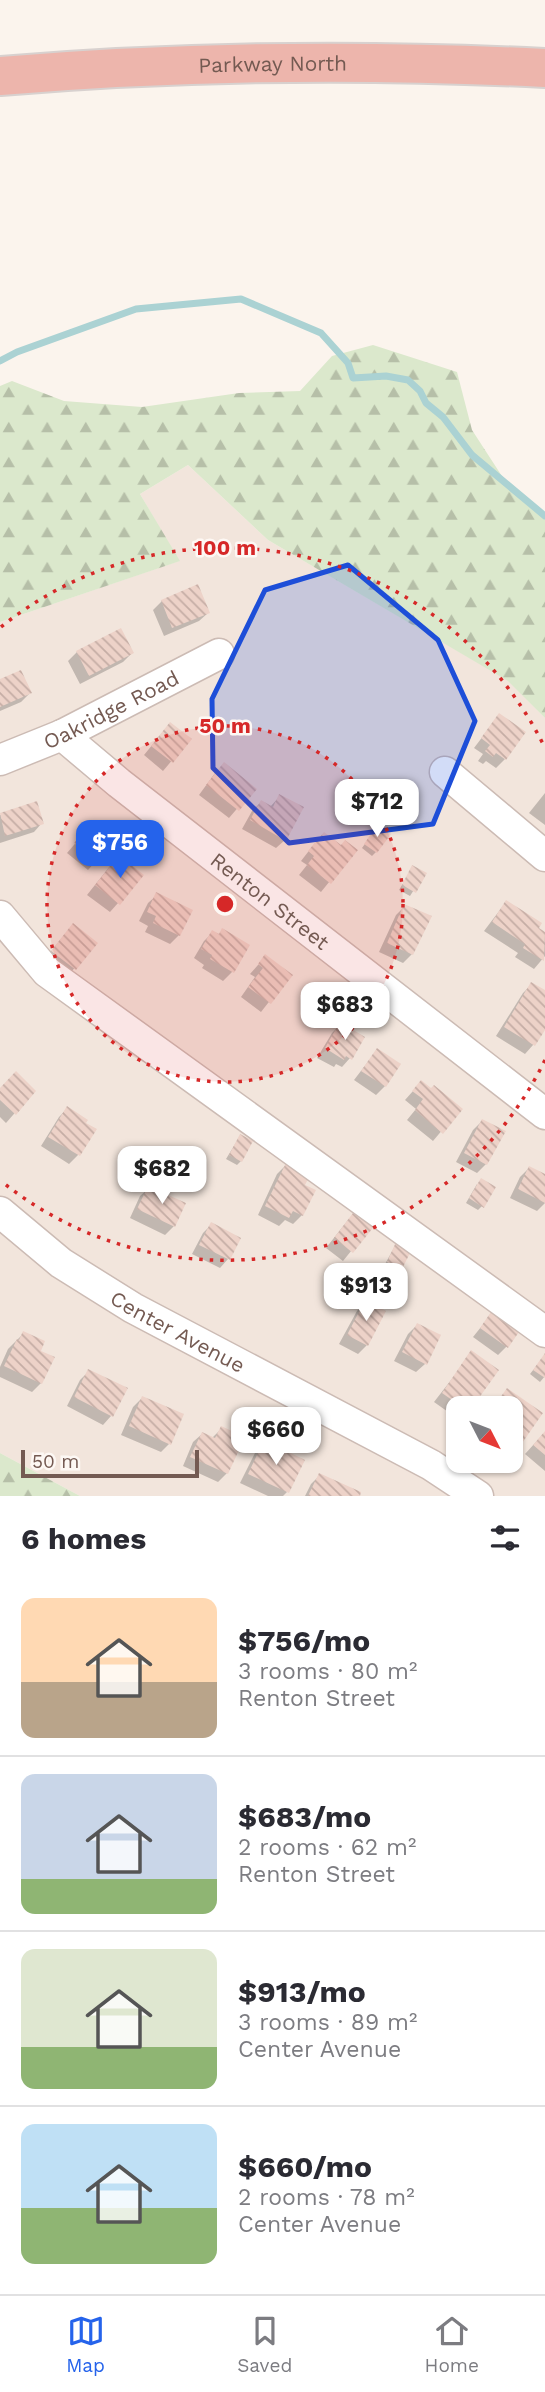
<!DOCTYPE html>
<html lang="en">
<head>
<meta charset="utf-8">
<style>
  body { margin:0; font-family:"Work Sans",sans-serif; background:#f7f7f7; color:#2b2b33; height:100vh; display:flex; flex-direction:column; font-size:26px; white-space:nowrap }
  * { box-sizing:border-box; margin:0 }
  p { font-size:23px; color:#7c7c81 }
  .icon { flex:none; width:38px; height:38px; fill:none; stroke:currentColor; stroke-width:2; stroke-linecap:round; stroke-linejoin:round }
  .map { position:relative; height:1496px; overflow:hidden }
  .side { display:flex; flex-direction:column; background:#fff; flex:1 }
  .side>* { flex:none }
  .needle { width:46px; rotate:132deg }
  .tools { position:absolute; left:446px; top:1396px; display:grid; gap:14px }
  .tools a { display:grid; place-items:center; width:77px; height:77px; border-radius:14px; background:#fff; box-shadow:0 2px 5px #0004; font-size:35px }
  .scale { position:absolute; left:21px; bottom:18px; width:178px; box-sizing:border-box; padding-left:7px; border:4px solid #745a52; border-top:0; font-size:19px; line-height:24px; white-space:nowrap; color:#745a52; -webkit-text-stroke:5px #fdf8f4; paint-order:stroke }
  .price { position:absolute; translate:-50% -60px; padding:0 16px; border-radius:14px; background:#fff; color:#222; font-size:23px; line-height:46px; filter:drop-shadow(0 2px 4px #0008) }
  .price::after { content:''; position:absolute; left:50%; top:42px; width:21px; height:16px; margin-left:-10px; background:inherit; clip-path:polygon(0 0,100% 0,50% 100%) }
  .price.on { background:#2563eb; color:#fff }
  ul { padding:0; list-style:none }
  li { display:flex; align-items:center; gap:21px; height:175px; padding:0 21px }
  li+li { border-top:2px solid #e1e1e2 }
  li span { display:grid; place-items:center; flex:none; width:196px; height:140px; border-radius:14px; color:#555 }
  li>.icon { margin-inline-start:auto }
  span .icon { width:84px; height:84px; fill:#fffc; stroke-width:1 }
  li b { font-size:30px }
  h2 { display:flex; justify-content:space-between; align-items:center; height:84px; padding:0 21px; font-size:30px }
  .tabs { display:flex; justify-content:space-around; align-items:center; height:98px; border-top:2px solid #e1e1e2; background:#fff; font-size:19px; color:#7c7c81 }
  .tabs a { display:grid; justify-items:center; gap:4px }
  .tabs .on { color:#2563eb }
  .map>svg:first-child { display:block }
  .residential { fill:#f2e5dc; fill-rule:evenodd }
  .forest { fill:url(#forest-firs) }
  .shadow { fill:#0003 }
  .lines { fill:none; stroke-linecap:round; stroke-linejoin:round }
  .stream { stroke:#abd2d3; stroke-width:7 }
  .building { fill:url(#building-back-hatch) }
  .minor-casing { stroke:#ccbbb4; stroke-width:33 }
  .highway-casing { stroke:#d8d1cf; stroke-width:42 }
  .minor { stroke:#fff; stroke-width:30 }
  .highway { stroke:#edb5ac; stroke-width:38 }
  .marked { fill:#1d4ed8; fill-opacity:0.2; stroke:#1d4ed8; stroke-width:5; stroke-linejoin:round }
  .ring { fill:none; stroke:#d62828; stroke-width:3.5; stroke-dasharray:3.5 7 }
  .labels { text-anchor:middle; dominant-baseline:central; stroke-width:5; stroke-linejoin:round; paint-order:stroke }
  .street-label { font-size:21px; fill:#745a52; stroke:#fdf8f4 }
  .centre { fill:#d62828; stroke:#fdf8f4; stroke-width:3.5 }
  .ring-label { font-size:21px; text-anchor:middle; font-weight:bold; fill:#d62828; stroke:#fdf8f4; stroke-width:5; stroke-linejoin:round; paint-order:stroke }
</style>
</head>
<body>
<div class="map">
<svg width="545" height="1496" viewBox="0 0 545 1496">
  <defs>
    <pattern id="forest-firs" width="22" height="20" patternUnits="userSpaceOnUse" patternTransform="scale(1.75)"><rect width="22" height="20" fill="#dbe8cc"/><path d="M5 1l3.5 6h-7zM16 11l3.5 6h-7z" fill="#b6bfa8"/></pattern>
    <pattern id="building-back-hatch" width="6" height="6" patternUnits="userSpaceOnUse" patternTransform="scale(1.75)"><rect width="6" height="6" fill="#edd2c8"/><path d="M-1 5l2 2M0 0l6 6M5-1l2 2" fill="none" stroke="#c5ada5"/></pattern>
  </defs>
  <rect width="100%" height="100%" fill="#fbf4ed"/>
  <path class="residential" d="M188 465 268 540 509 681 545 718V1496H80L0 1453V622L179 561 140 494ZM458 1409H511V1461H458Z"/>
  <path class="forest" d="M373 345 457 372 472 430 509 487 545 520V718L508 681 268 540 188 465 140 494 180 561 0 622V386L12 381 64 401 142 407 239 393 300 391 332 356Z
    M0 1453 80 1496H0Z"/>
  <path class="shadow" d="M162 601 208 613 199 621 164 636 153 610Z
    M77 652 132 653 123 662 80 684 68 661Z
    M0 681 30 693 21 702 0 711Z
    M499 715 505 759 496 768 486 761 483 764 478 761 483 754 474 748Z
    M162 733 190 739 163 771 144 755Z
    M215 773 254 789 229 818 199 795Z
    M545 793V825L529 813Z
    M280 796 285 840 276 848 242 829 252 811 261 802 270 807Z
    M36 803 42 823 34 832 0 843V815Z
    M86 831 115 840 88 870 67 853Z
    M374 831 376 852 372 856 362 848Z
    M315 843 355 850 321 892 299 875 307 865 301 861Z
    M110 866 118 903 110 912 87 895Z
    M413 867 424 874 410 896 399 890Z
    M157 895 179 935 170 944 145 932 148 926 139 921 148 903Z
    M506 902 545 934V956L534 969 515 957 518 953 484 931Z
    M405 906 412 954 403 963 379 952 396 915Z
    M213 932 248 945 232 972 223 981 202 968 204 965 194 958 204 941Z
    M65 934 95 944 66 978 44 960Z
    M265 957 290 975 261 1012 241 997 255 977 250 974Z
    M532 984 545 997V1026L533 1045 525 1054 496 1036 523 993Z
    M340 1025 350 1058 342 1067 336 1064 334 1067 317 1058 332 1033Z
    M377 1050 385 1086 376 1095 354 1080Z
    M0 1090 34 1091 6 1123 0 1117Z
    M413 1091 460 1109 433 1141 407 1120 416 1109 405 1100Z
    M67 1109 94 1130 78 1155 69 1164 41 1146 59 1117Z
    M482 1121 486 1164 477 1173 456 1162 473 1130Z
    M240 1136 241 1161 237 1165 226 1159Z
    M286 1165 303 1186 302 1215 293 1224 285 1220 279 1226 258 1215 277 1174Z
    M529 1168 545 1176V1203L537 1211 510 1198 520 1177Z
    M477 1184 482 1206 478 1210 466 1203Z
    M149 1188 174 1226 165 1235 130 1218 140 1196Z
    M348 1220 373 1224 343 1261 326 1248Z
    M211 1225 239 1238 228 1259 220 1268 192 1254 203 1233Z
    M396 1244 401 1268 397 1273 384 1266Z
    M365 1302 367 1345 358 1354 339 1344 357 1311Z
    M493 1312 507 1346 498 1355 473 1337Z
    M417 1325 425 1364 416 1372 394 1361 408 1334Z
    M24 1333 39 1352 41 1383 32 1392 0 1377V1367L8 1349Z
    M472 1353 469 1409H458V1419L434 1402Z
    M545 1355V1376L540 1382 530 1374Z
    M89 1371 111 1416 103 1425 67 1406 80 1380Z
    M508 1390 541 1414 511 1453V1409H492Z
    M142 1398 169 1444 161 1452 121 1435 133 1407Z
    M222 1428 227 1473 218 1482 183 1466 193 1442 202 1434 212 1438Z
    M545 1432V1471L525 1454Z
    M264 1442 287 1492 283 1496H268L240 1483 256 1451Z
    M320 1475 358 1496H305L311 1484Z"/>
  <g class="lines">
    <path class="stream" d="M0 361 17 352 136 309 241 299 321 333 348 363 353 378 386 376 408 380 420 391 426 403 443 417 472 455 545 516"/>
  </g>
  <path class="building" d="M198 584 210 613 172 628 161 600Z
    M121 628 134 653 89 676 76 651Z
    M21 670 32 693 0 707V679Z
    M499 713 526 732 506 760 496 753 493 757 485 751 490 745 481 738Z
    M170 722 192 739 173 763 151 746Z
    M224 762 257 789 239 811 206 785Z
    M279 794 304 807 286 841 250 820 261 800 273 807Z
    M37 801 44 824 5 836 0 813Z
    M94 820 118 840 98 863 74 843Z
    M377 825 391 834 377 853 364 844Z
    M324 832 341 845 345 840 358 850 331 884 307 865 314 856 308 851Z
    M119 855 144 875 120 905 95 885Z
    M412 865 427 873 416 893 402 885Z
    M156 892 193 910 180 936 153 923 156 916 147 912Z
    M506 900 542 923 539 928 545 932 544 961 523 948 525 944 492 922Z
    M404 904 432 916 413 955 387 943Z
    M73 923 98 943 76 970 51 951Z
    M222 928 250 945 234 973 210 959 212 955 201 949 212 930 219 934Z
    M265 954 293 975 271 1004 248 987 263 968 258 964Z
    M531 982 545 990V1030L535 1046 504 1027Z
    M340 1022 365 1037 352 1060 346 1056 344 1060 325 1048Z
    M377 1048 401 1064 386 1087 361 1071Z
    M16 1071 36 1091 16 1115 0 1100V1088Z
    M421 1080 431 1088 434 1085 463 1109 443 1134 415 1110 423 1099 412 1091Z
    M67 1106 88 1120 86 1123 97 1129 80 1156 48 1137Z
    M482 1119 506 1131 487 1165 464 1153Z
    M240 1134 253 1141 242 1162 229 1155Z
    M286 1163 310 1175 305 1185 316 1190 303 1216 293 1211 289 1218 265 1206Z
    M529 1166 545 1174V1203L518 1189Z
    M481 1178 496 1187 484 1208 469 1198Z
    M148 1186 186 1203 175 1227 137 1209Z
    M356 1209 376 1224 353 1253 334 1238Z
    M211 1222 241 1238 230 1260 199 1245Z
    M396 1242 412 1249 402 1269 387 1262Z
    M365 1300 386 1311 368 1346 347 1335Z
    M493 1309 521 1329 508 1348 480 1328Z
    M417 1323 441 1335 427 1365 402 1352Z
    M23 1331 45 1341 41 1351 55 1357 42 1384 4 1366 17 1339 19 1340Z
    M471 1350 499 1370 471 1409H465L442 1393Z
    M545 1353V1378L533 1370Z
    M88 1369 128 1388 113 1417 74 1397Z
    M507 1388 543 1413 518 1449 511 1444V1409H492Z
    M142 1396 184 1414 171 1445 129 1426Z
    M221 1426 245 1437 228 1474 190 1457 202 1432 215 1438Z
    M545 1431V1455L533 1445Z
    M264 1440 305 1460 289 1493 248 1474Z
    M319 1473 361 1492 360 1496H308Z"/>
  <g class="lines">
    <defs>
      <g id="minor">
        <path id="s1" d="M62 735 119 783 545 1114"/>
        <path id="s2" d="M0 760 62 735 219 654"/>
        <path d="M445 772 545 856"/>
        <path d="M0 916 47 972 545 1332"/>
        <path id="s3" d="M0 1212 61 1263 133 1308 431 1465 478 1496"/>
      </g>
      <g id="highway">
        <path id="s4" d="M0 76C182 61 363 59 545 68"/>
      </g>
    </defs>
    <use href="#minor" class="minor-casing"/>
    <use href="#highway" class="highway-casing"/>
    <use href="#minor" class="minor"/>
    <use href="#highway" class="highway"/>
  </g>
  <path class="marked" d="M348 565 438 640 475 721 433 824 289 843 213 768 212 699 265 590Z"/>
  <circle cx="225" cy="904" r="178" fill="#d62828" fill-opacity=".12"/>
  <g class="ring">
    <circle cx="225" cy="904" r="178"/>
    <path d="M545 1060A356 356 0 0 1 1 1181M1 627A356 356 0 0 1 545 748"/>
  </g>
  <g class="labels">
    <g class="street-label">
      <text stroke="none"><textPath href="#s4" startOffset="273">Parkway North</textPath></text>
      <text stroke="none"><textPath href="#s2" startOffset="122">Oakridge Road</textPath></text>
      <text stroke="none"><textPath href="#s1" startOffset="266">Renton Street</textPath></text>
      <text stroke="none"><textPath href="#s3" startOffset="215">Center Avenue</textPath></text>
    </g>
  </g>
  <circle cx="225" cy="904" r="10" class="centre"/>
  <g class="ring-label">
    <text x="225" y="555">100 m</text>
    <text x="225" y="733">50 m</text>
  </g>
</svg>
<div class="tools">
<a><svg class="needle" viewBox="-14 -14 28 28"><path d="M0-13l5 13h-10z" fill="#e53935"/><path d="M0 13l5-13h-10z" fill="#7c7c81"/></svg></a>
</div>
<div class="scale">50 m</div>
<b class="price" style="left:377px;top:839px">$712</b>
<b class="price on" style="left:120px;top:880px">$756</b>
<b class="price" style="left:345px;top:1042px">$683</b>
<b class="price" style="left:162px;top:1206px">$682</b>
<b class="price" style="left:366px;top:1323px">$913</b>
<b class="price" style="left:276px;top:1467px">$660</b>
</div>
<section class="side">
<h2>6 homes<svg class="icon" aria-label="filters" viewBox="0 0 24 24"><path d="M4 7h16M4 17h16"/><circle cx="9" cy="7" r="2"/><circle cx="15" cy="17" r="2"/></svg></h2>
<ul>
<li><span style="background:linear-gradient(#ffd9b3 60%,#b9a48a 0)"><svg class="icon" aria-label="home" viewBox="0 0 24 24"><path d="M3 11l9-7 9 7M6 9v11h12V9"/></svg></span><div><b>$756/mo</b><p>3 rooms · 80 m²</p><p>Renton Street</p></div></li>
<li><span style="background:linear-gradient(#c9d6e8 75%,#8fb573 0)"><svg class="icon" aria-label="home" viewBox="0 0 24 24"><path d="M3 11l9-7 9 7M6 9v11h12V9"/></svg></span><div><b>$683/mo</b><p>2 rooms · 62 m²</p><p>Renton Street</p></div></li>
<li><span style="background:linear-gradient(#dfe7d0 70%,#8fb573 0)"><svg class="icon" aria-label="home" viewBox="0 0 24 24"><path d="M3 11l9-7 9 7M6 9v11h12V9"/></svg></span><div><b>$913/mo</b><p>3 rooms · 89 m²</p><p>Center Avenue</p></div></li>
<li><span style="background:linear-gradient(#bfe0f5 60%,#8fb573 0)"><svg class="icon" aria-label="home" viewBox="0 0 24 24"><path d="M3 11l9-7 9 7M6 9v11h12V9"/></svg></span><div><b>$660/mo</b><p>2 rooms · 78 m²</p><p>Center Avenue</p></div></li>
</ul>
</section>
<nav class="tabs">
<a class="on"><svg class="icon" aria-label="map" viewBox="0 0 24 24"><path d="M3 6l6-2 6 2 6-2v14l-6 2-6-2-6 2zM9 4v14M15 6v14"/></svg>Map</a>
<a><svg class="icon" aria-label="saved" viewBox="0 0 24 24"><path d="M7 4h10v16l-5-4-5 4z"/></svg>Saved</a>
<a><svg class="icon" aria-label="home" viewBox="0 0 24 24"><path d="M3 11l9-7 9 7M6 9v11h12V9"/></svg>Home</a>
</nav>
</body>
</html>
